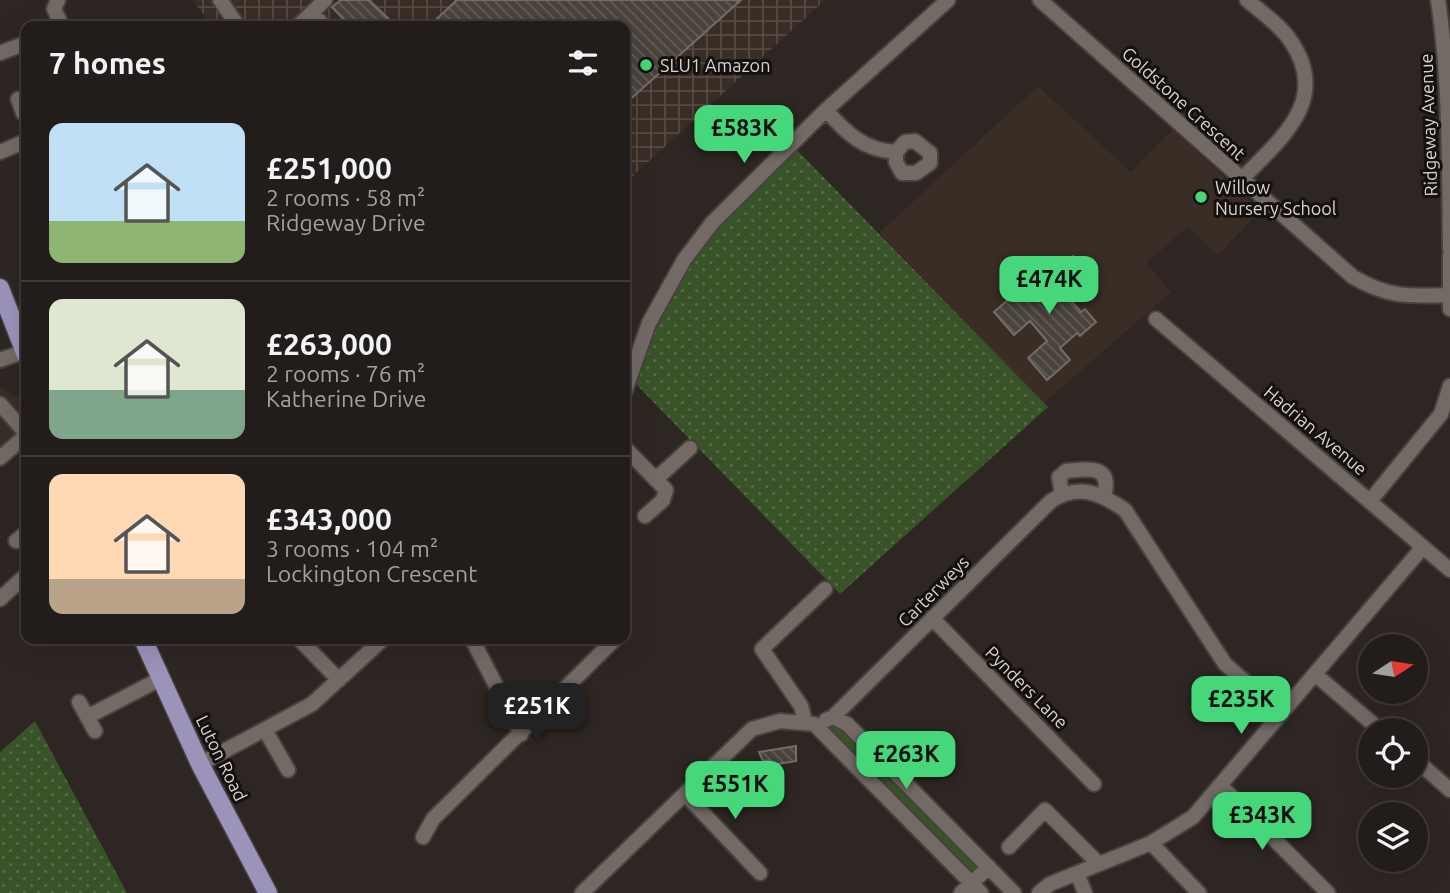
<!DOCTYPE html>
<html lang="en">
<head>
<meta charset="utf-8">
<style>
  body { margin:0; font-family:Ubuntu,sans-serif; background:#2e2927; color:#f1f3f6; height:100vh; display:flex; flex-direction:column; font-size:26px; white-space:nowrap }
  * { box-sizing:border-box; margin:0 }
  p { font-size:23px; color:#a2a1a2 }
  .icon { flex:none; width:38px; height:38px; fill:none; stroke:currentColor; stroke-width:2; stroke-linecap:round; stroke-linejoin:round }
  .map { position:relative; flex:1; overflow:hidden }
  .sheet { position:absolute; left:21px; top:21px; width:609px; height:623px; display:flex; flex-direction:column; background:#221c1a; border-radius:14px; box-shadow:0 7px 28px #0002,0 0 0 2px #3f3a39 }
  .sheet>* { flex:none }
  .needle { width:46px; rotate:78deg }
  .tools { position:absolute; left:1358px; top:634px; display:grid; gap:14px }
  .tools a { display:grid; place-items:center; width:70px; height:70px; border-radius:50%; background:#221c1a; box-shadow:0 7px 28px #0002,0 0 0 2px #3f3a39; font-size:35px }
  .price { position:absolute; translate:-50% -60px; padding:0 16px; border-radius:14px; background:#46d77a; color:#111; font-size:23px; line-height:46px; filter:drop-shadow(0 2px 4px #0008) }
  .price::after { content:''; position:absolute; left:50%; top:42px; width:21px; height:16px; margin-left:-10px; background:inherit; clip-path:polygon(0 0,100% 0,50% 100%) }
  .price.selected { background:#222; color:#fff }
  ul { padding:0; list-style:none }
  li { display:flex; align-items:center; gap:21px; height:175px; padding:0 28px }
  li+li { border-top:2px solid #3f3a39 }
  li span { display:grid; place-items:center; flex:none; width:196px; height:140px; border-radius:14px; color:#555 }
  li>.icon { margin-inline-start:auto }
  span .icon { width:84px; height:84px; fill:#fffc; stroke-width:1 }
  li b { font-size:30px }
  h2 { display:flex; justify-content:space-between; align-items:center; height:84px; padding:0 28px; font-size:30px }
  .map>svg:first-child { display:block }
  .built { fill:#3a2d26 }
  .industrial { fill:url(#industrial-grid) }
  .green { fill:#395328 }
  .park { fill:url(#park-dots) }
  .building { fill:url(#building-back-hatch); stroke:#736d65; stroke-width:2 }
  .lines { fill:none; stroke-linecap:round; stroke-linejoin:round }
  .minor-casing { stroke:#48423f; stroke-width:18 }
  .major-casing { stroke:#48423f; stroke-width:21 }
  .minor { stroke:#736a66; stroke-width:14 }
  .major { stroke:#9c93bb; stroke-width:18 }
  .poi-dot { fill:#46d77a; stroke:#14100e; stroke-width:2.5 }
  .labels { text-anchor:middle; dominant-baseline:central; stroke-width:6; stroke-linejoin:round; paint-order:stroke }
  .poi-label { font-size:18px; fill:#d8d2d0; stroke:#14100e; text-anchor:start }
  .street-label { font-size:18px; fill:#d8d2d0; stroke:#14100e }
</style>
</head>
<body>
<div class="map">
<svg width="1450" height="893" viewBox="0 0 1450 893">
  <defs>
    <pattern id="industrial-grid" width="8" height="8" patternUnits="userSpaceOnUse" patternTransform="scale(1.75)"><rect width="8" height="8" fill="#3a2d26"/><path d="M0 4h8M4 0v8" fill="none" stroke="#564b44"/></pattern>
    <pattern id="park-dots" width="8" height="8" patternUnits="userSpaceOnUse" patternTransform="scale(1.75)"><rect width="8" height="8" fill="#395328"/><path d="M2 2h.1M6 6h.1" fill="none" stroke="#556b46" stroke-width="1.8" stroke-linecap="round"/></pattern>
    <pattern id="building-back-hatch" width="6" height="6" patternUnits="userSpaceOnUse" patternTransform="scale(1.75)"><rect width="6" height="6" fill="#49433c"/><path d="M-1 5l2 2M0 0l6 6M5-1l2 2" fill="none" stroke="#625d57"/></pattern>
  </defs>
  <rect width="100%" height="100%" fill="#2e2622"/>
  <path class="built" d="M1038 86 1131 172 1173 130 1260 210 1218 256 1188 227 1146 263 1171 292 1044 403 879 233Z
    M0 387 19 398 26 419V441L0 465Z"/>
  <path class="industrial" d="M192 0H825L625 183V26H213Z"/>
  <path class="green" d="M837 722 979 866 971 874 829 729Z"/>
  <path class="park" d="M797 150 1048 407 840 594 634 382C648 342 661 302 685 268 716 224 759 187 797 150Z
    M35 721 127 893H0V752Z"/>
  <path class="building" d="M341 0H369L396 26H350L332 7Z
    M457 0H741L625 104V26H429Z
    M1073 256 1087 272 1064 293 1081 312 1085 309 1096 322 1080 336 1077 333 1060 348 1070 360 1047 380 1028 358 1047 341 1030 321 1014 335 994 312 1021 288 1028 296Z
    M796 746V761L772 765 770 760 763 761 759 752Z"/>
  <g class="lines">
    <defs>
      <path id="minor" d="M58 0 54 9 62 26
        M220 0 238 26
        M1040 0 1353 277C1389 298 1409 296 1450 295
        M1438 0C1450 79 1449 168 1450 249
        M312 13 324 26
        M298 26 325 0
        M0 53 26 43
        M18 99 23 113
        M826 110C847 134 864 150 896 152L905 142 915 141 930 153V163L916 173H902L896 162V152
        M0 152 26 141
        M1241 180C1280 139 1332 100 1290 40 1280 25 1261 12 1247 0
        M1450 255V309
        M1156 319 1450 570
        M0 360 26 351
        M625 391 649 323 684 260 712 223 826 110 948 0
        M0 404 24 431 23 438 0 458
        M625 448 666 490 663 500 645 516
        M656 479 690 448
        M1062 494 1059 477 1066 471C1087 469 1113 464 1104 496
        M1370 501 1441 414 1450 386
        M16 541 26 533
        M0 599 26 575
        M932 618 1094 784
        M299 639 339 680
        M472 639 521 734
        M1316 675 1380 730
        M79 702 95 731
        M87 717 160 679
        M833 717 1051 501C1078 483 1100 493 1125 510L1225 664 1282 714
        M826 720 833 717 847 724 1014 893
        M805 721 801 706 762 649 825 589
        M814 724 981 893
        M265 730 288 770
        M1416 760 1450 790
        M200 764 312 704 383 639
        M1221 786 1328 893
        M685 794 760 873
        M423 837 433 819 615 639
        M1151 843 1199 893
        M1009 847 1045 810 1099 864
        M1077 873 1085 893
        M582 893 752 729 780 721 814 724
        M961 893 989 867
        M1039 893 1050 884 1151 843 1193 817 1423 547"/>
      <path id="major" d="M0 288 26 355
        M143 639 200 764 268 893"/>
    </defs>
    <use href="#minor" class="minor-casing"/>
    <use href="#major" class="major-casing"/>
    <use href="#minor" class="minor"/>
    <use href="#major" class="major"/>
  </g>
  <g class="poi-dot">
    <circle cx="646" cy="65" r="7"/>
    <circle cx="1201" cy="197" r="7"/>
  </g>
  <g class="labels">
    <g class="poi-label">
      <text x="660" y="65">SLU1 Amazon</text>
      <text x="1215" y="187">Willow<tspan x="1215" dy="21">Nursery School</tspan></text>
    </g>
    <g class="street-label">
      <text transform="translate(1184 103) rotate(42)">Goldstone Crescent</text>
      <text transform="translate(1428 125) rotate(-92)">Ridgeway Avenue</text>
      <text transform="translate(1316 430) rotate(40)">Hadrian Avenue</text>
      <text transform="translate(933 591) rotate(-45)">Carterweys</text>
      <text transform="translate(1027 687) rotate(45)">Pynders Lane</text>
      <text transform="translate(222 758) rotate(64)">Luton Road</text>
    </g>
  </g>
</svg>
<div class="tools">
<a><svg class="needle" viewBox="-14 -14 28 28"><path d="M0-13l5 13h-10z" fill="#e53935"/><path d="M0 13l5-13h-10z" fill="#a2a1a2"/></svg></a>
<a><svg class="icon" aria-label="locate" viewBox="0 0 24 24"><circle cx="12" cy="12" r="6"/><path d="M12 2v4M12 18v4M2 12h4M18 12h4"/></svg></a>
<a><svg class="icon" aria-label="layers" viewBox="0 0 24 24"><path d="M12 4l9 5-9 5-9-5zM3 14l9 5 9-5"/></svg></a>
</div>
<b class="price" style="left:744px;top:165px">£583K</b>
<b class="price" style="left:1049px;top:316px">£474K</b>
<b class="price" style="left:1241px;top:736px">£235K</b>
<b class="price selected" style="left:537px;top:743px">£251K</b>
<b class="price" style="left:906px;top:791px">£263K</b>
<b class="price" style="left:735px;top:821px">£551K</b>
<b class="price" style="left:1262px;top:852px">£343K</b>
<section class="sheet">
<h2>7 homes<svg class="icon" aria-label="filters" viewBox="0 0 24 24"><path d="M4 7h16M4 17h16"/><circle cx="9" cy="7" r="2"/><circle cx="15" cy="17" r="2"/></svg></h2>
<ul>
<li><span style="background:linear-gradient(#bfe0f5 70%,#8fb573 0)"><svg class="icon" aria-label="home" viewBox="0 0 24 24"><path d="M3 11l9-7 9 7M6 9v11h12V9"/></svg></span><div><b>£251,000</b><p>2 rooms · 58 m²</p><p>Ridgeway Drive</p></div></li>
<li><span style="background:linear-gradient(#dfe7d0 65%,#7fa58c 0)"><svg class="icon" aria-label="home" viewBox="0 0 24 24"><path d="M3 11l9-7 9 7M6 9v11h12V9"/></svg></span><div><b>£263,000</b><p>2 rooms · 76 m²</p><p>Katherine Drive</p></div></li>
<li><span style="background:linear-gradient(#ffd9b3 75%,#b9a48a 0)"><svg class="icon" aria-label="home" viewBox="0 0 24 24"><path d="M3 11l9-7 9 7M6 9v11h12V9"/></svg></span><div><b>£343,000</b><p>3 rooms · 104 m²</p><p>Lockington Crescent</p></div></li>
</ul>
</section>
</div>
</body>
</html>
